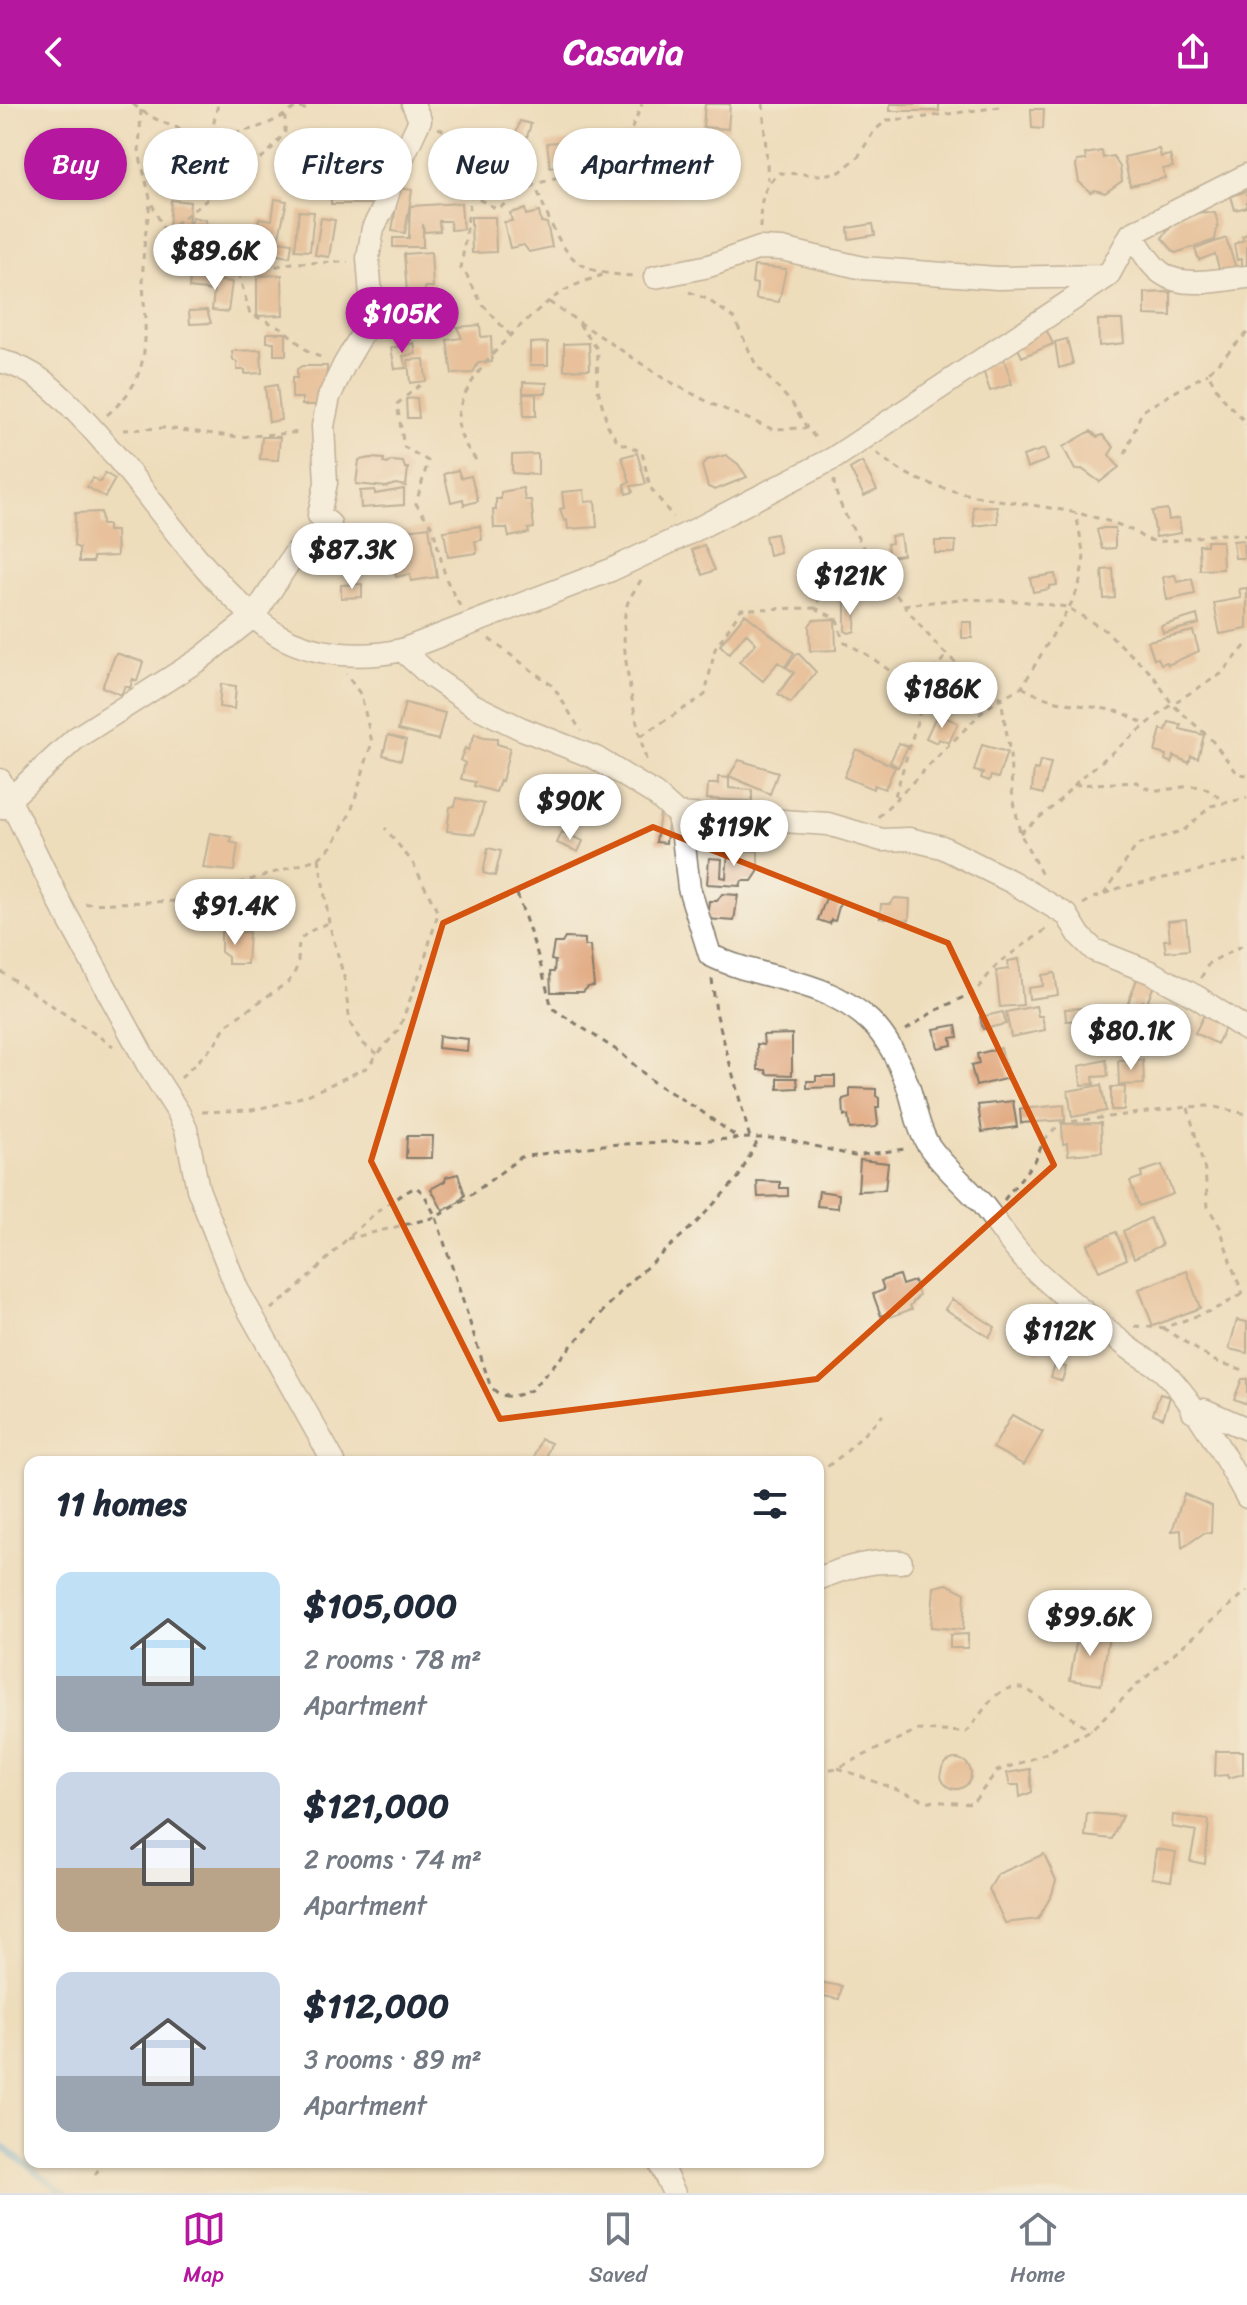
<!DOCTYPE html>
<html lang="en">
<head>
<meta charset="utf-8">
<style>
  body { margin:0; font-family:Sriracha,sans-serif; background:#f6f6f7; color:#1f2937; height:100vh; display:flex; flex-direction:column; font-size:30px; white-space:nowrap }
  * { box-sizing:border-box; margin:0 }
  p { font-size:26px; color:#747a83 }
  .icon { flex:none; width:44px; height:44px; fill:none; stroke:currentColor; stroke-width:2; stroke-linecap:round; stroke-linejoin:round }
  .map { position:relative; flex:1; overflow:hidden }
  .details { position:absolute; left:24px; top:1352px; width:800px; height:712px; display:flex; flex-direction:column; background:#fff; border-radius:16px; box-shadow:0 2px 6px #0004 }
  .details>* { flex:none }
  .top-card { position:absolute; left:24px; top:24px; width:800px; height:72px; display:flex; gap:16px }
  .price { position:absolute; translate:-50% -68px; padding:0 18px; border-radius:28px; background:#fff; color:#222; font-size:26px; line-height:52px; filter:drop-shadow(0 2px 4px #0008) }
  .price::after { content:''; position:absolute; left:50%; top:48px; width:24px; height:18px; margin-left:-12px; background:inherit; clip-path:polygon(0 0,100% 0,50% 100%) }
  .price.selected { background:#b5179e; color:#fff }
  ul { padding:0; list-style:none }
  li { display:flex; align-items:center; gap:24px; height:200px; padding:0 32px }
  li span { display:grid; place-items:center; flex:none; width:224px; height:160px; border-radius:16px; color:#555 }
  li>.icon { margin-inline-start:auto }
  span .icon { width:96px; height:96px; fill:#fffc; stroke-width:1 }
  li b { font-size:34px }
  h2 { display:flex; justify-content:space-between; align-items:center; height:96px; padding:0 32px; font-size:34px }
  .pill { padding:0 28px; border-radius:36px; background:#fff; box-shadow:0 2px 6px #0004; font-size:28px; line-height:72px }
  .pill.selected { background:#b5179e; color:#fff }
  header { display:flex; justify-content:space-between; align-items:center; height:104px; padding:0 32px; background:#b5179e; color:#fff; font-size:36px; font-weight:700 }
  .tabs { display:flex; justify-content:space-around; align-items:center; height:112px; border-top:2px solid #e0e1e3; background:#fff; font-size:22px; color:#747a83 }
  .tabs a { display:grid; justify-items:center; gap:4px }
  .tabs .selected { color:#b5179e }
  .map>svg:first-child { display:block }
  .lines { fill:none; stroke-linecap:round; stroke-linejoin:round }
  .stream { stroke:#62acda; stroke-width:6 }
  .building { fill:#dfa176 }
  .street-casing { stroke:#857c6c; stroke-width:25 }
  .path { stroke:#857c6c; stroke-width:3; stroke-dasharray:6 6; stroke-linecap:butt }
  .street { stroke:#fff; stroke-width:22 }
  .marked { fill:none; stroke:#d4530e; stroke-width:6; stroke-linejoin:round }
</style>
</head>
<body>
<header><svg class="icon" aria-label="back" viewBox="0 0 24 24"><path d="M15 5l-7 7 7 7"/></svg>Casavia<svg class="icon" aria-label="share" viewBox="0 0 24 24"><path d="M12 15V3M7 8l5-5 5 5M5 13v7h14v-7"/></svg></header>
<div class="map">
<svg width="1247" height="2089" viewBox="0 0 1247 2089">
  <rect width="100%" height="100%" fill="#f7f3e8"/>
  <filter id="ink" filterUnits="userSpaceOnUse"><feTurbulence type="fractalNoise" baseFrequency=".0125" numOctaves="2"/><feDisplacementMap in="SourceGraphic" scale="16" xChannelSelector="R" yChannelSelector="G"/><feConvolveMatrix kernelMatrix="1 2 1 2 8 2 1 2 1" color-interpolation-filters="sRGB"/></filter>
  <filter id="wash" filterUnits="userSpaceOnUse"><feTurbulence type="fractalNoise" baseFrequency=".006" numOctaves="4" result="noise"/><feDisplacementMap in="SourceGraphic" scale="32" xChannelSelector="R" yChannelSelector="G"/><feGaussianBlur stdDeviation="1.8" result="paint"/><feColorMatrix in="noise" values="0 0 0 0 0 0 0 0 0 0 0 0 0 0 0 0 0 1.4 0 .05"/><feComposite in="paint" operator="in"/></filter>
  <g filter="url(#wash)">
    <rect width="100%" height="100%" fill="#edb"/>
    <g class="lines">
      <path class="stream" d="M0 2041 64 2089"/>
    </g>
    <g id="blocks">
      <path class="building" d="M705 0H730L728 25 703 23Z
        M890 0H939V7H890Z
        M1031 5H1044L1043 25 1032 24Z
        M520 17 531 20 522 49 511 46Z
        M341 33H372V100H331L330 38H343Z
        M579 36 582 59 550 63 547 39Z
        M1159 45 1161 53 1170 51 1173 63 1163 65 1165 74 1130 82 1124 53Z
        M1102 47 1103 54 1113 52 1120 63 1122 77 1105 89 1095 86 1090 88 1079 78 1076 62 1077 57 1086 56 1085 50Z
        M647 64 649 79 624 82 626 91 611 93 608 69Z
        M399 84 412 86 405 129 392 127Z
        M1247 87V103L1235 106 1231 92Z
        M275 95 287 97 279 132 256 129 259 114 272 116Z
        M171 96 190 98 188 126 169 123Z
        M461 99 463 125 451 126 450 117H439L440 127 424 128 423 120V143H393V134H409L410 102Z
        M525 105 526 111 539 108 541 118 547 119 552 143 529 148 524 141 510 144 504 118 512 117 510 109Z
        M299 107 314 108 310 147 295 146Z
        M1204 108 1215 109 1218 119 1215 136 1175 149 1162 134 1180 111Z
        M192 113 206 116 203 141 188 139Z
        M471 113H495L496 148 472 149Z
        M321 114 335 116 329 153 315 151Z
        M873 120 875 131 849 135 848 124Z
        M1247 130V164L1242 165V155L1237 156 1234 140 1244 136 1242 132Z
        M254 133 292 139 290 153 252 147Z
        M1226 134 1237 167 1221 172 1215 150 1199 156 1195 145Z
        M431 148 433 183H425V188L407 189 404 150Z
        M754 162 786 165 779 198 756 195 757 180 752 179Z
        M282 171 283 211 257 212V172Z
        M190 174 232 178 228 208 212 206 214 187 189 184Z
        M1171 188V212L1145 211V189Z
        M207 206 211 219 190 220 189 207Z
        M1098 216H1122L1124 239 1099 242Z
        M480 221 481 233 491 232 492 258 478 259 473 269 452 270 447 236 462 234 457 223Z
        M1046 225 1053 240 1022 253 1015 238Z
        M267 229H286V251H274V238H267Z
        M1067 235 1073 260 1059 264 1055 238Z
        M548 238V261H530V239Z
        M414 239 416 250 403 252 406 264 395 265 391 244Z
        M589 239 590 265 564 266V240Z
        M261 246 262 269 245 270V266H237V258L233 256 232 247Z
        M424 255 426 277 410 279 408 256Z
        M1004 255 1012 280 990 287 982 263Z
        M302 262H327L326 289 321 301H302V294H292V274H297V265Z
        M523 278 547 279 546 289H523Z
        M277 281 281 316 269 318 265 283Z
        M523 290H536V312H524Z
        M417 294 419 314H407L406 295Z
        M1091 327 1097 333 1103 331 1114 343 1109 351 1119 363 1100 378 1082 365 1075 366 1063 343Z
        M262 333H280L278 356 260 355Z
        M1044 345 1048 356 1027 364 1023 352Z
        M637 349 646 380 631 382 633 388 626 390 624 380 630 378 622 353Z
        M538 350V371L512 369V351Z
        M726 351 738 360 747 373 715 386 708 383 702 362 707 356Z
        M371 354 384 355 383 359 388 360 390 357 403 358 405 364H408L406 382 396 380 386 383 356 380 359 356Z
        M862 358 877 386 864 392 850 365Z
        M458 366 461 374 471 372 478 397 464 401 463 395 451 398 444 370Z
        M105 369 115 375 105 393 87 383 93 374 100 378Z
        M523 384 525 396H531L534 424 528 425 529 429 509 433 507 424H494L493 406H496V395H501V388Z
        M404 385V401L361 404 360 387 375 386V390Z
        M584 386 585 398 595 397 597 423 568 425 567 416 564 417 560 405 564 404 562 388Z
        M997 402 998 419 974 422 973 403Z
        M1167 405 1169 416 1179 414 1181 429 1156 433 1152 407Z
        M101 408 102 421H108V427H116L117 452 93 453V458H79V444L74 442 75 409Z
        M480 422 482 436 475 437 477 449 448 453 444 427Z
        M429 423 437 473 411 477 410 470 396 473 389 428Z
        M1103 424H1115V444L1102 445 1097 426Z
        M776 430 780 448 769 451 765 432Z
        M900 431 903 451 889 453 887 440 892 439 891 432Z
        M1243 436 1244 454H1235L1233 437Z
        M935 437H956L955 449H935Z
        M1207 437H1222L1223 465 1200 466 1199 441H1207Z
        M704 441 715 466 703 471 692 446Z
        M1113 465 1115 494 1104 495 1102 466Z
        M1055 470 1057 481 1049 482V485L1033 488 1030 474Z
        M1175 471 1177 478 1192 475 1195 490 1167 496 1163 473Z
        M362 480V493L341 494V481Z
        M1247 484V525L1220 530 1214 499 1241 494 1239 485Z
        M845 499H856L855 527 849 529 845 527Z
        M745 510 794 549 785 563 778 558 763 577 739 558 756 539 746 529 729 550 720 541Z
        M1197 511 1199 520 1163 529 1161 522Z
        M835 515 836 546 810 547 809 522 813 516Z
        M962 518H972V534H962Z
        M1193 527 1199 547 1168 561 1167 558 1161 560 1158 554 1154 555 1148 537Z
        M116 549 143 558 137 577 133 575 130 584 125 582 121 591 102 583Z
        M798 549 816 568 791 599 778 590 794 569 786 563Z
        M221 580 236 582 234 605 219 603Z
        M405 599 445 609 438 636 398 626Z
        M937 610 958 619 949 639 939 635 937 639 926 634Z
        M1169 618 1181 621 1180 625 1204 631 1198 654 1191 652 1189 659 1174 652 1172 659 1165 656 1166 651 1155 648 1161 625 1166 627Z
        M475 630 483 634 497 635V640L510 644 502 677 500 676 496 688 474 682 475 678 461 675 465 659 460 656 465 644 468 646Z
        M388 631 406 636 401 656 383 651Z
        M899 639 908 642 898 663 890 658Z
        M982 641 1007 648 998 674 991 672 989 677 981 674 983 669 974 667Z
        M856 645 895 663 885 685 874 681 873 685 844 673Z
        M739 656 778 668 770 690 729 672Z
        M1040 657 1051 659 1043 690 1032 687 1034 665 1038 666Z
        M718 673 729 674V684L752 686V697L707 695 708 680H718Z
        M457 694 484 700 475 730 447 727 450 703 455 702Z
        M660 710H669L666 739 656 738Z
        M709 724 745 726 744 743 720 741V747L708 746Z
        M562 728 583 737 578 748 557 739Z
        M210 729 232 733 230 738 238 740 234 767 203 764Z
        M488 744 501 747 495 772 483 769Z
        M728 746 758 747V768L752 777H742L740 782 707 780 709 754 722 755 721 773 726 774Z
        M722 790 738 791 734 817 707 815 709 797H717Z
        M244 791 245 816 199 818 198 792Z
        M826 794 840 799 835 817 831 816 830 820 818 816Z
        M895 794 910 795 909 816 880 813 881 800H890Z
        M1186 815 1189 846 1166 848 1164 836H1170L1168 817Z
        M221 828H249L247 860H228V853L221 848Z
        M565 834 585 835V842H590L594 882 588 883 583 888H551L550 868H554L555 857 551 856 554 839H562Z
        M1019 855 1023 901 1000 903 996 867 1009 865 1008 857Z
        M1055 869 1058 891 1029 895 1028 884 1043 882 1042 871Z
        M1137 875 1154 881 1147 899 1143 897 1139 907 1149 909 1148 917 1137 914 1138 908 1131 905 1133 900 1128 899Z
        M1036 902 1038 912H1042L1045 926 1011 933 1006 908Z
        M1083 904 1084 916 1066 917 1065 905Z
        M1206 907 1228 918 1217 940 1195 929Z
        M1003 908 1006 920 983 925 980 913Z
        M956 921 958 933 951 934 952 941 938 944 934 925Z
        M792 930V971L767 970 766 966H758L757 940 764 941 763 931Z
        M439 932 468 935 467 947 438 944Z
        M1001 944 1009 974 976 982 971 962 979 960 977 950Z
        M1106 956 1108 972 1093 973 1094 980 1081 981 1079 962Z
        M1143 956 1144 980 1119 981 1118 957Z
        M816 972H835V983L807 984V977H816Z
        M778 974H797L798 984 778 985Z
        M1101 981 1106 1007 1072 1013 1068 987Z
        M1111 983H1125L1124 1006H1111Z
        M850 984 876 985V992L879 994V1003H876L878 1020 876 1023 850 1025 848 1012H844L843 995 850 993Z
        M1013 997 1017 1023 982 1028 978 1001Z
        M1064 1001 1065 1016 1021 1019 1020 1005Z
        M1101 1019 1102 1048 1068 1051 1067 1039 1063 1040 1062 1020Z
        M407 1032H433L432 1054H406Z
        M860 1056 888 1059 885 1086 858 1087Z
        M1162 1061 1173 1090 1139 1102 1130 1077 1142 1073 1141 1068Z
        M458 1070 465 1091 459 1098 443 1107 431 1085 445 1077 446 1073Z
        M757 1077 780 1078V1084H788V1092L758 1093Z
        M819 1087 839 1090 838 1104 817 1102Z
        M1150 1114 1162 1141 1134 1154 1123 1127Z
        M1116 1128 1127 1155 1099 1167 1087 1140Z
        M1187 1167 1200 1204 1153 1222 1139 1185Z
        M899 1171 902 1181 914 1177 919 1191 910 1202 912 1205 890 1213 889 1209 881 1212 873 1190 884 1186 881 1177Z
        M952 1195 995 1223 989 1233 945 1205Z
        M1038 1212 1057 1227 1038 1249 1019 1234Z
        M1237 1216 1247 1218V1249L1229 1245Z
        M1055 1260 1066 1263 1062 1277 1051 1273Z
        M1242 1275H1247V1300L1234 1295Z
        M1160 1290 1170 1293 1163 1314 1153 1310Z
        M1012 1311 1043 1328 1024 1361 993 1344Z
        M541 1335 551 1339 545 1358H536L533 1357Z
        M1184 1390 1212 1402 1211 1429H1204L1182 1444 1181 1426 1172 1427Z
        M947 1480 965 1489 963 1526 931 1523 934 1483Z
        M1078 1527 1109 1532 1101 1581 1070 1576Z
        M968 1530V1544H950V1531Z
        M1216 1647H1243V1670L1228 1674 1227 1671 1215 1672Z
        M941 1670a15 15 0 1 1 30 0a15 15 0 1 1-30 0Z
        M1030 1665 1032 1688 1020 1693 1019 1681H1010L1007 1669Z
        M1087 1709 1122 1712 1112 1735 1085 1732Z
        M1173 1711 1209 1716 1205 1760 1190 1757 1196 1727 1172 1723Z
        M1156 1745 1176 1748 1171 1777 1152 1774Z
        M1044 1750 1056 1776 1052 1790 1038 1815 1005 1819 989 1785 998 1770Z
        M818 1878 842 1882 839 1895 818 1891Z"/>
    </g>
  </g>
  <g filter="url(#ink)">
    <use href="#blocks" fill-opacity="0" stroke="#857c6c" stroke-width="2"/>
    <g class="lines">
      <defs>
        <path id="street" d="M1131 130C1140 142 1150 162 1163 170 1184 185 1223 175 1247 173
          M655 173 709 162 760 144 782 145 863 164 997 174 1107 172
          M0 257C36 265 59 289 83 315 135 369 175 434 228 488 243 503 260 520 278 531 314 552 363 555 402 546L611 466 691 428 834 354 1108 172 1131 130 1247 71
          M402 546 432 573 473 601 520 624 596 654 655 690 677 710 683 733 689 784 710 851C762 877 823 873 870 917 888 934 901 962 909 985 915 1003 918 1026 929 1042 942 1061 966 1082 982 1100 1000 1122 1014 1147 1035 1166 1064 1193 1097 1219 1128 1243 1139 1252 1153 1258 1163 1267 1192 1295 1227 1356 1247 1393
          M0 676 61 801 148 961 178 1008 186 1025 198 1085 237 1185 334 1358
          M0 704 76 634 200 555 254 512 295 449 315 442 330 420 319 411 326 379 323 322 329 293 344 261 364 227 372 205 368 154 373 124 384 103 392 76 420 16 413 0
          M677 710 828 720 882 736 909 735 942 743 1012 778 1067 811 1080 832 1094 846 1150 868 1197 893 1247 926
          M1193 1307 1204 1306 1247 1325
          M818 1475C846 1463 871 1456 901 1458
          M659 2058 674 2089"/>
      </defs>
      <use href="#street" class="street-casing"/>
      <path class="path" d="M133 0C179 38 249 40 296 3L309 6
        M763 0 768 76
        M141 6 139 49 151 98 165 128 183 150 237 164 250 210 282 224 310 249 323 254
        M438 24C470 38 508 54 532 80 540 88 543 103 548 113 569 162 585 170 637 172
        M211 31 218 0
        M456 71 479 74 515 93
        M760 124C760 102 761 84 779 69L821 71 840 68 858 53 874 27 887 16 918 14 1000 3
        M165 128 269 48 285 28V12
        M264 165 292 159 348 158
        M689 188 707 195 734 214 756 261 792 299 807 324 819 338
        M549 198 663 274 712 300 772 325 807 324
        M579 220 598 246 597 282 608 322 618 338 642 348 650 383 673 413
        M1247 229 1208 269 1220 291 1247 320
        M511 232 482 200 465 168 461 165 471 91 497 105 534 81 587 63 614 44 632 24 642 0
        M420 281 397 300 404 343 428 357 416 400 433 424 446 475 460 502
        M107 311C160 267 142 223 143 162 143 142 147 120 150 100
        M123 326 164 324 239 333 302 328
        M877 349C930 399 1025 394 1093 413 1106 416 1121 421 1133 427 1139 430 1143 435 1149 436 1180 442 1211 424 1247 432
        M1125 350 1142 307 1208 269
        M476 356C467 344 459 333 458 317 456 278 526 213 556 192 569 182 587 177 602 171
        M834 376C834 413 918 525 947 551 964 566 983 580 1001 594L1010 650 1012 687 1020 729 1042 771
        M641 476C637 483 631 491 628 498 615 533 637 622 647 659
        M904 501 960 495 1019 497 1067 503 1106 527 1153 571 1172 600 1210 634 1238 670 1247 671
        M815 504 837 515 843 537 869 552 920 588
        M489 535 553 582 581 627
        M1022 583C1051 601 1084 600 1116 607 1126 609 1137 616 1146 621
        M641 632 705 591 715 545 741 505 815 504 816 499 870 451
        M1074 681 1137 678C1157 695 1178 679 1201 683 1209 685 1217 692 1224 697
        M895 692 919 611 920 588 928 572 946 552
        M878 713 983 607 1001 594 1022 583 1072 498 1079 482 1084 453 1076 409
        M1020 729 1054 702 1081 674 1172 600 1221 570 1247 540
        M319 754 329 819 344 873 350 919 362 939 378 950
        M517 790 539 855 552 904 621 949 653 978 698 1005 738 1034
        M1104 790 1137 741 1184 726 1211 702 1247 694
        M85 800 180 797 299 761 319 754 332 742 351 708 372 638 361 591 346 570
        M1083 800 1093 794 1122 783 1247 756
        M0 867 113 942
        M1201 874 1209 859 1247 839
        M712 875 716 908 750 1034
        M906 926 933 908 976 887 998 859 1047 825
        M181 974 215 940 226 921 288 878C313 849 277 837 329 819
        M1188 1004 1205 1067 1208 1103 1220 1123 1231 1160 1243 1190
        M202 1008 252 1006 283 999 310 990 366 964 399 925 423 861 438 809 413 759 385 724
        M1004 1096 1036 1055 1044 1036 1061 1019 1188 1003 1210 1002 1247 1010
        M347 1135 436 1113 459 1100 521 1053 603 1041 750 1034H783L854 1052 905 1045
        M271 1205C322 1169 358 1111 416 1083L424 1090 436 1113 490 1281C501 1297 515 1293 531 1286L629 1179 697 1118 738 1074 759 1034
        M1135 1222 1163 1224 1213 1206 1247 1188
        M1163 1224 1215 1257 1247 1267
        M818 1370 846 1348 883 1311
        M838 1664 927 1697 972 1700 997 1667 1040 1652 1091 1626 1138 1580 1247 1487
        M818 1667 838 1664 917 1626 966 1628C985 1609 994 1577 1026 1585L1091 1626
        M95 2071 103 2058"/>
      <use href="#street" class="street"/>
    </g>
  </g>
  <path d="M0 0H1247V2089H0ZM653 723 948 839 1054 1061 817 1275 500 1315 371 1057 443 819Z" fill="#edb" fill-opacity=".55" fill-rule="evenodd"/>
  <path class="marked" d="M653 723 948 839 1054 1061 817 1275 500 1315 371 1057 443 819Z"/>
</svg>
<b class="price" style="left:215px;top:188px">$89.6K</b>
<b class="price selected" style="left:402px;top:251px">$105K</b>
<b class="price" style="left:352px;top:487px">$87.3K</b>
<b class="price" style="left:850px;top:513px">$121K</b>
<b class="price" style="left:942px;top:626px">$186K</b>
<b class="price" style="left:570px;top:738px">$90K</b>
<b class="price" style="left:734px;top:764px">$119K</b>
<b class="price" style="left:235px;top:843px">$91.4K</b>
<b class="price" style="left:1131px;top:968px">$80.1K</b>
<b class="price" style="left:1059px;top:1268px">$112K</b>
<b class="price" style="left:1090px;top:1554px">$99.6K</b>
<div class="top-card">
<a class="pill selected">Buy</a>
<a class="pill">Rent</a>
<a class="pill">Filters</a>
<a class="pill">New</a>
<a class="pill">Apartment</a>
</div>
<section class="details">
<h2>11 homes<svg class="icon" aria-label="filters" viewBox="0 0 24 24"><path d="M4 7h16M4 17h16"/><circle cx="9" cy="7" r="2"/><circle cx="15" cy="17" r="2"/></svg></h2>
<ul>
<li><span style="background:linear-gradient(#bfe0f5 65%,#9aa5b1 0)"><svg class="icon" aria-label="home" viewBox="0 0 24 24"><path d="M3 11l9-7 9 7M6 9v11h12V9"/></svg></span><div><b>$105,000</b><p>2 rooms · 78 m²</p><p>Apartment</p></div></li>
<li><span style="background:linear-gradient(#c9d6e8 60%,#b9a48a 0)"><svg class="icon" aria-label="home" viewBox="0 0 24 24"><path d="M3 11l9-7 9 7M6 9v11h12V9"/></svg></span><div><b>$121,000</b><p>2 rooms · 74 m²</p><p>Apartment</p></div></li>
<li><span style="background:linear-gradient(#c9d6e8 65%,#9aa5b1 0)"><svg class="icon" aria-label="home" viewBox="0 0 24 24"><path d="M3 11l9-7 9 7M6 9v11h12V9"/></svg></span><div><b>$112,000</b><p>3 rooms · 89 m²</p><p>Apartment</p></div></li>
</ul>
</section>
</div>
<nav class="tabs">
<a class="selected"><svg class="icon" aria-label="map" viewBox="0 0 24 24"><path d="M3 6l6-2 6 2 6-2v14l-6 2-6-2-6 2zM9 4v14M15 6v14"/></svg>Map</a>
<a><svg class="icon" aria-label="saved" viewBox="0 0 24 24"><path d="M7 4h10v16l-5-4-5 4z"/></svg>Saved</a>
<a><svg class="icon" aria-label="home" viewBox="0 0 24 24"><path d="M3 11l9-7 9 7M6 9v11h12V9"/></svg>Home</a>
</nav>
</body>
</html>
